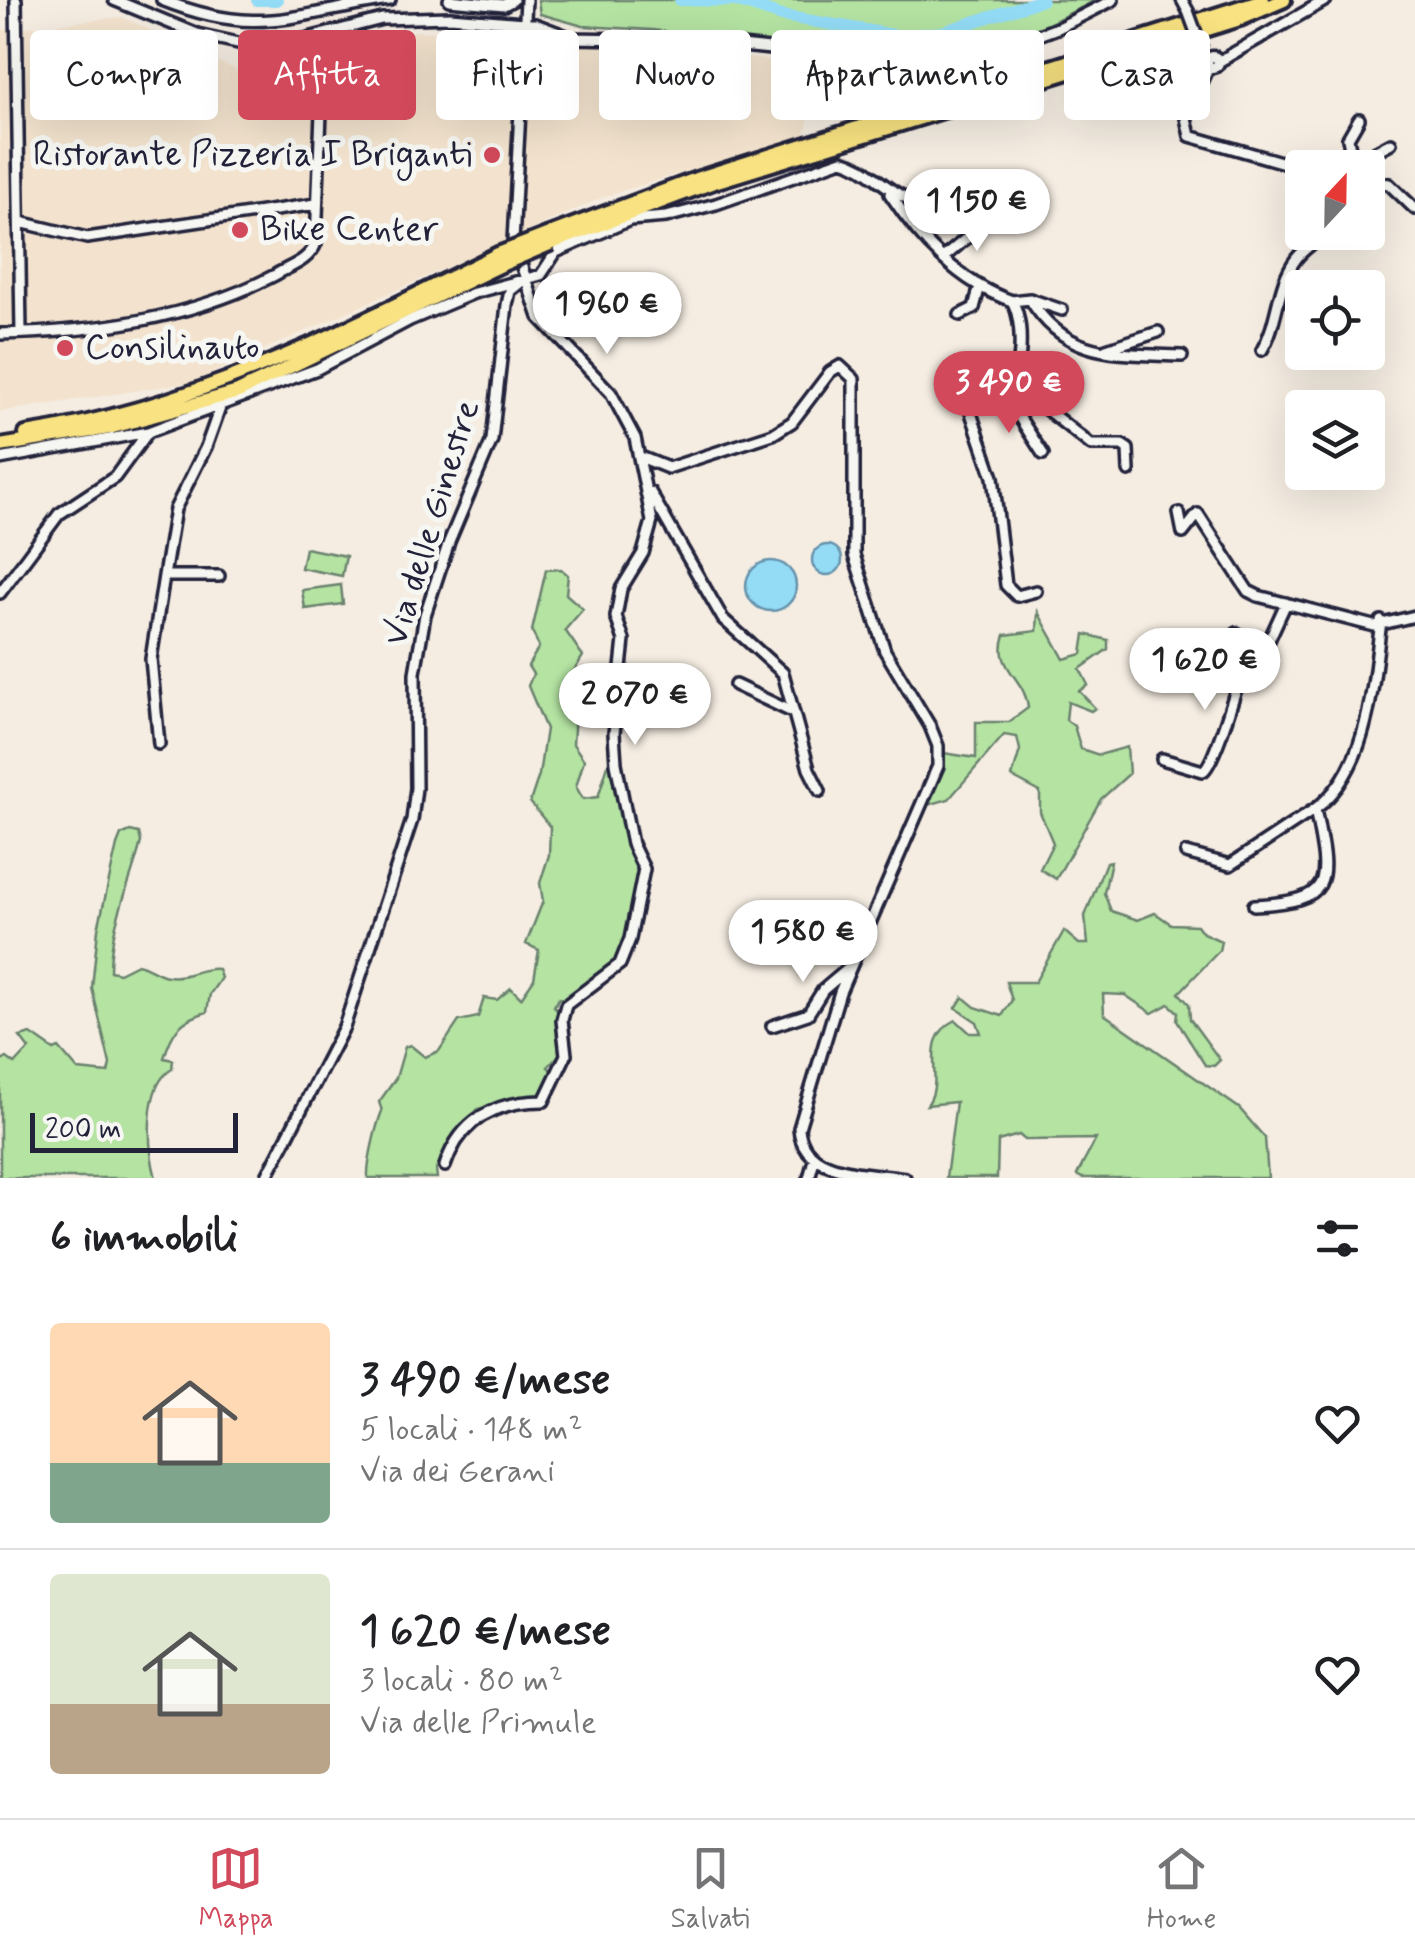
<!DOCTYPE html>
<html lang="it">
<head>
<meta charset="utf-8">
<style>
  body { margin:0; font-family:Mynerve,sans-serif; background:#f2f2f2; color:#202124; height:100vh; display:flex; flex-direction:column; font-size:38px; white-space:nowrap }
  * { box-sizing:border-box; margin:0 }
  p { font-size:32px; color:#757577 }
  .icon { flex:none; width:55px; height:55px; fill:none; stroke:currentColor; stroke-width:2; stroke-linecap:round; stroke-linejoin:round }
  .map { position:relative; height:1178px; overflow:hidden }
  .side { display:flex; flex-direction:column; background:#fff; flex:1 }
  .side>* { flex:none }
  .top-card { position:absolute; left:30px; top:30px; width:1355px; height:90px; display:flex; gap:20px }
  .needle { width:65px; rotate:22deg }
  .buttons { position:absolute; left:1285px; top:150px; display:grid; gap:20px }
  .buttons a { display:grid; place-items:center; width:100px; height:100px; border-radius:10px; background:#fff; box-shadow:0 10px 40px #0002; font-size:50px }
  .scale { position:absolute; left:30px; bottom:25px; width:208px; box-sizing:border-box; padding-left:10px; border:5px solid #22223b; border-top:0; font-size:28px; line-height:35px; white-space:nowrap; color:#22223b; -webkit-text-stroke:8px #f6f6f2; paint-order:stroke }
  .price { position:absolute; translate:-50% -85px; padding:0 22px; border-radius:35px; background:#fff; color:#222; font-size:32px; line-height:65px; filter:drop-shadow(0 2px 5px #0008) }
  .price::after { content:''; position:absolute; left:50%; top:60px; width:30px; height:22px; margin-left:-15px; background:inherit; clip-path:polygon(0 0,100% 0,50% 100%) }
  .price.active { background:#d1495b; color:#fff }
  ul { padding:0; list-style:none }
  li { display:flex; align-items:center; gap:30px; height:250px; padding:0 50px }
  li+li { border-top:2px solid #e0e0e0 }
  li span { display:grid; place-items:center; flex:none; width:280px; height:200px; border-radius:10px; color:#555 }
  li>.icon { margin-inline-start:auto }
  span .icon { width:120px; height:120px; fill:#fffc; stroke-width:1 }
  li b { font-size:42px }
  h2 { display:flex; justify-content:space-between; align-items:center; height:120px; padding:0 50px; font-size:42px }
  .tag { padding:0 35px; border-radius:10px; background:#fff; box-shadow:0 10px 40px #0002; font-size:35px; line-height:90px }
  .tag.active { background:#d1495b; color:#fff }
  .tabs { display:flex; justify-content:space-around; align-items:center; height:140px; border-top:2px solid #e0e0e0; background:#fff; font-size:28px; color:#757577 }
  .tabs a { display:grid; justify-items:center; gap:5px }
  .tabs .active { color:#d1495b }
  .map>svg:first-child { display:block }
  .built { fill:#f3e3ce }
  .green { fill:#b4e3a2; stroke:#6b826e; stroke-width:2.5 }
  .water { fill:#94dcf6; stroke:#6692ab; stroke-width:2.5 }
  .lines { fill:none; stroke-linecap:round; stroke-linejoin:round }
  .river { stroke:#94dcf6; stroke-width:12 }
  .minor-casing { stroke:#22223b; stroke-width:16 }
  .highway-casing { stroke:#22223b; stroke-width:20 }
  .minor { stroke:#f6f6f2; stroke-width:9 }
  .highway { stroke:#f8e281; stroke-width:12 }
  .minor-bridge-casing { stroke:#22223b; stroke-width:16; stroke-linecap:butt }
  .highway-bridge-casing { stroke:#22223b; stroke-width:20; stroke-linecap:butt }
  .minor-bridge { stroke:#f6f6f2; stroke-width:9 }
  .highway-bridge { stroke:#f8e281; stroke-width:12 }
  .poi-dot { fill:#d1495b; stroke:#f6f6f2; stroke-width:4 }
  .labels { text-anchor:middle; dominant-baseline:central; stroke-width:10; stroke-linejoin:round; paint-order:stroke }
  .poi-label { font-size:35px; fill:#22223b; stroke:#f6f6f2; text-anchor:start }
  .street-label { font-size:35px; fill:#22223b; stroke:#f6f6f2 }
</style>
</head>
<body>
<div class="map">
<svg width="1415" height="1178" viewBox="0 0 1415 1178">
  <rect width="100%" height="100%" fill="#f5ede2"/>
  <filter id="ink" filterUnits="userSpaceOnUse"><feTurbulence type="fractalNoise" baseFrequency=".01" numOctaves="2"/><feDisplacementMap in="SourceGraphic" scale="20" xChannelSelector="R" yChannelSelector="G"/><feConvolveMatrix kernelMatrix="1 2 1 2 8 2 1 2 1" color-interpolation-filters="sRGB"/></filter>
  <g filter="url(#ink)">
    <path class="built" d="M122 17 247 75 417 31 635 46 821 66 805 135 606 196 192 382 0 412V30Z"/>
    <path class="green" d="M538 0H1096L1028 34 908 63 873 66 814 51 653 30 583 26 540 14Z
      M305 548 346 556 342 576 301 568Z
      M561 569 568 575 566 594 583 609 565 630 583 656 571 676 597 683 576 698 573 744 584 760 576 787 583 799 598 797 611 755 623 827 640 881 627 939 616 964 567 1001 559 998 554 1006 559 1013 562 1052 548 1067 554 1073 545 1094 478 1109 451 1142 436 1169 437 1178H368C367 1163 376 1126 382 1111L379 1102 396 1078 405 1047 410 1045 425 1057 439 1051 459 1021 478 1017 484 998 497 1000 511 988 521 998 534 979 539 950 526 944 543 901 540 883 549 855 550 827 530 802 539 775 546 729 528 686 533 674 528 666 539 647 532 631 546 570Z
      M341 585 343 604 305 609 302 590Z
      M1038 612 1064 659 1082 654 1085 634 1108 640V649L1080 669 1088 685 1079 691 1095 708 1091 711 1068 702 1066 720 1074 726 1081 749 1099 755 1127 747 1129 774 1101 799 1056 879 1040 869 1053 843 1040 812V792L1012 777 1020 750 1017 737 1004 735 949 799 928 805 943 753 976 758V722H1009L1028 708C1026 678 993 668 1005 635L1037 631Z
      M130 831 139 833 141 842C130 886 110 925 110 971L119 973 137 964C149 966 157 975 168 976 187 979 201 967 218 969L221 978 210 994 207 1012C180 1020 172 1031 164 1058L173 1060 172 1069C143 1086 148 1149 156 1178H0V1062L7 1058 15 1064 29 1049 20 1037 31 1034 54 1050 59 1048 78 1070 108 1073 110 1064 92 988 98 929 117 845 121 835Z
      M1111 861 1104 893 1111 911 1138 920 1155 913 1171 924 1197 925 1203 933 1221 941 1219 951 1179 993 1189 1004 1190 1019 1220 1060 1214 1066 1205 1065 1177 1021 1178 1012 1169 1004 1152 1013 1125 995 1103 994 1104 1014 1239 1108 1265 1138 1268 1178H1082L1077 1175 1096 1139 1025 1140 1019 1135 998 1141 997 1178H946L956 1102 927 1105C947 1079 916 1040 956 1020L970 1033H981L977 1022 956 1008 963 997 975 1007 1002 1016 1012 1000 1006 982H1035L1064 931 1079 944H1088L1085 916 1106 862Z"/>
    <path class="water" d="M812 560a15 15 0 1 1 30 0a15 15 0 1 1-30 0Z
      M746 586a25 25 0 1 1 50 0a25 25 0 1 1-50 0Z"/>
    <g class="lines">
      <path class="river" d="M257 0H277
        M680 0 736 1 782 16 900 36 942 32 1042 0"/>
      <defs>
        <path id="minor" d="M16 0 21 333
          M114 0 197 34 247 45 293 42 382 19 450 17 535 24 572 38 684 40 799 52 891 71 998 50 1060 27 1113 0
          M162 0C260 39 295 13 390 0
          M449 0 504 5 513 0
          M1182 0 1188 11
          M527 38 549 45 570 39
          M527 38H559
          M1207.5 62a5.5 5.5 0 1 1 11 0a5.5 5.5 0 1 1-11 0Z
          M1218 62 1326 0
          M1209 67 1186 118 1190 136 1302 168
          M1351 154 1348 138 1359 119
          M1351 168V154L1361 159 1391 143
          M1368 181 1389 184 1415 209
          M890 194C921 241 958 282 1012 301 1025 322 1022 379 1007 398L976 403 970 410 993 477 1006 585 1017 596 1036 591
          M20 222 87 238 316 204
          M943 258 987 221
          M1030 299C1066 360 1119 353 1182 356
          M1012 301 1030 299 1062 310
          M960 315 974 308 979 289
          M0 334C94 332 191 319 275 275 290 266 309 261 316 243L324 34
          M1106 349 1158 332
          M1262 350C1279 321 1276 286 1296 259 1304 248 1316 241 1327 232
          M1017 386 1091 445H1122L1128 449 1129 471
          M1007 398 1043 454
          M643 458 668 468 773 434 792 422 830 372 840 366 854 379V555L885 651 930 726 938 746V766L840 992 799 1128C802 1176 869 1172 905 1178
          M0 459 148 432
          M650 492 723 619 783 673 809 769 820 791
          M1179 513 1183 533 1198 514 1248 591 1258 596 1374 626 1415 616
          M219 576H164L175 509 206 447 221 405
          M0 593 59 514 115 477 148 432 317 369 410 320 474 293 541 275 556 252 630 220 666 217 716 204 842 160C876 169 884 196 929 205
          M1237 633 1247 654 1264 651 1286 603
          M735 685 792 712
          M159 744 151 659 164 576
          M1162 759 1203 771C1216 763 1239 677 1247 654
          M1186 853 1230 865 1315 809
          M1254 905C1337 901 1329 881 1315 809 1369 770 1373 683 1381 621
          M772 1026 808 1014 823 990 849 968
          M445 1166C460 1119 497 1101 544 1101L566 1055 562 1020 566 1005 620 964 630 939 644 869 632 844 616 763 614 733 624 640 616 617 621 589 643 553 652 521 635 438 611 393 539 317 513 241 526 0
          M266 1178 344 1027 412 820 416 788 415 673 425 615 449 542 492 440 507 305 510 291 521 282
          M809 1178 814 1160"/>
        <path id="highway" d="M549 234 696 179 1263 0
          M552 243 714 182 1240 19 1284 0
          M26 434C196 408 346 330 498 254
          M0 446 109 428 238 392 503 264"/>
      </defs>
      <use href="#minor" class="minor-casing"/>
      <use href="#highway" class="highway-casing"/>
      <use href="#minor" class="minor"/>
      <use href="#highway" class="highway"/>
      <defs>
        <path id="minor-bridge" d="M1188 11 1202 49"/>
        <path id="highway-bridge" d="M498 254 549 234
          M503 264 552 243"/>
      </defs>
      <use href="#minor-bridge" class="minor-bridge-casing"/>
      <use href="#highway-bridge" class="highway-bridge-casing"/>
      <use href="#minor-bridge" class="minor-bridge"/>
      <use href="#highway-bridge" class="highway-bridge"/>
    </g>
  </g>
  <g class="poi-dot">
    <circle cx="492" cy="155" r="10"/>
    <circle cx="240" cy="230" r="10"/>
    <circle cx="65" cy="348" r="10"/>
  </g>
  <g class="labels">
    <g class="poi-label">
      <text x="472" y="155" text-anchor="end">Ristorante Pizzeria I Briganti</text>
      <text x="260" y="230">Bike Center</text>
      <text x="85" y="348">Consilinauto</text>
    </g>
    <g class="street-label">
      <text transform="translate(432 523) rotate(-73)">Via delle Ginestre</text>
    </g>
  </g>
</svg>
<div class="buttons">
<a><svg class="needle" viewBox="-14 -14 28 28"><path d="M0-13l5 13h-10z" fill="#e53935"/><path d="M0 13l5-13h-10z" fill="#757577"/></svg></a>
<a><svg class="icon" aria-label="locate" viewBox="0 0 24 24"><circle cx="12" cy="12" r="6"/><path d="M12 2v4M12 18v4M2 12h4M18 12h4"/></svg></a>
<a><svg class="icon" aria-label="layers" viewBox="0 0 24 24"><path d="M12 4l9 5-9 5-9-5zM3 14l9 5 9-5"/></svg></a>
</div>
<div class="scale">200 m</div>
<b class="price" style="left:977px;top:254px">1 150 €</b>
<b class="price" style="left:607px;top:357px">1 960 €</b>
<b class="price active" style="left:1009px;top:436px">3 490 €</b>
<b class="price" style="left:1205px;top:713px">1 620 €</b>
<b class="price" style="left:635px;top:748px">2 070 €</b>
<b class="price" style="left:803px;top:985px">1 580 €</b>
<div class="top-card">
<a class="tag">Compra</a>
<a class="tag active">Affitta</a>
<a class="tag">Filtri</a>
<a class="tag">Nuovo</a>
<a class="tag">Appartamento</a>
<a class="tag">Casa</a>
</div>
</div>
<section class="side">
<h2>6 immobili<svg class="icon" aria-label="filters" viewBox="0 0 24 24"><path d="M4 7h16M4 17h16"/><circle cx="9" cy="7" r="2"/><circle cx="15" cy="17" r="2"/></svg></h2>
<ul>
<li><span style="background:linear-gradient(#ffd9b3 70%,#7fa58c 0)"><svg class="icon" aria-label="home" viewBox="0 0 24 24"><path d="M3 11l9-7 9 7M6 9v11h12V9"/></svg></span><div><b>3 490 €/mese</b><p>5 locali · 148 m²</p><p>Via dei Gerani</p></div><svg class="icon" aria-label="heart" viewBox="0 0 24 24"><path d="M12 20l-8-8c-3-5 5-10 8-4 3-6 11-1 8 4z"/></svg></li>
<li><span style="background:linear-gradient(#dfe7d0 65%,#b9a48a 0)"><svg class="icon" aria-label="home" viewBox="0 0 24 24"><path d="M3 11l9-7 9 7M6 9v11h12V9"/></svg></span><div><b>1 620 €/mese</b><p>3 locali · 80 m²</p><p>Via delle Primule</p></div><svg class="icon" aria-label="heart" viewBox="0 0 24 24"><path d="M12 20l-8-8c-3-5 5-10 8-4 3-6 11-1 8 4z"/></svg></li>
</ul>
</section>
<nav class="tabs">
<a class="active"><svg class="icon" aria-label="map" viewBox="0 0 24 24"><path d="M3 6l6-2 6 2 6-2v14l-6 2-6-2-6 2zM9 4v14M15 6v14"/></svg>Mappa</a>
<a><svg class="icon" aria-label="saved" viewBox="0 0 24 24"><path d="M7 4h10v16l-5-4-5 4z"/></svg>Salvati</a>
<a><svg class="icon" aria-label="home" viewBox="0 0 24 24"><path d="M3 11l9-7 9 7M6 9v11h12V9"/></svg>Home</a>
</nav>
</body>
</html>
